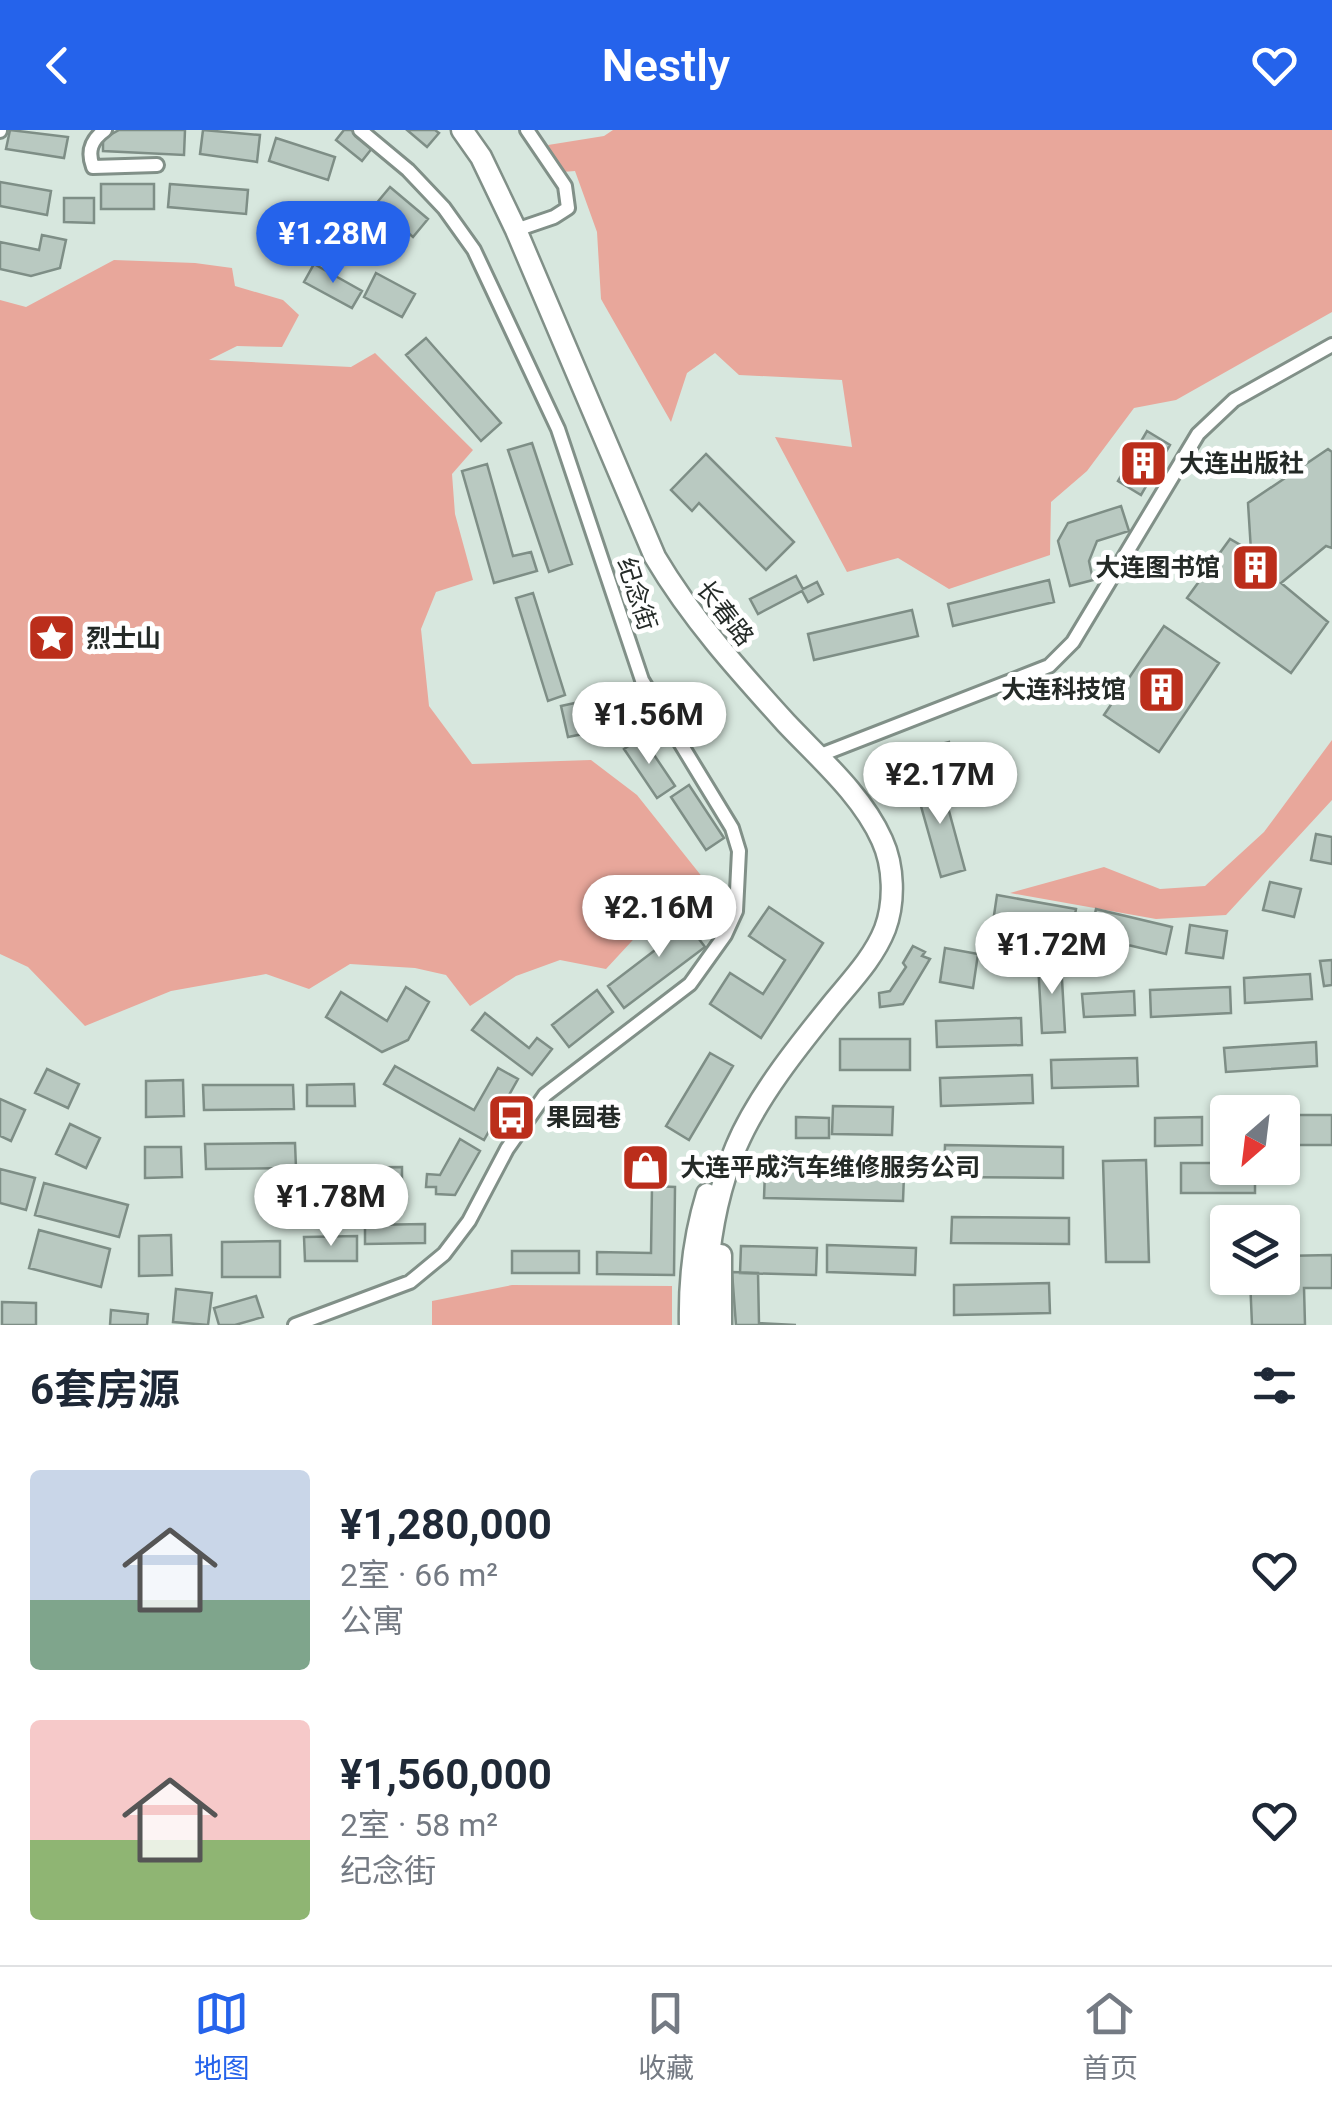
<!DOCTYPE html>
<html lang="zh">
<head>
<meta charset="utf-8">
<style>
  body { margin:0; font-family:Roboto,"Noto Sans SC",sans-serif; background:#f2f2f3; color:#1f2937; height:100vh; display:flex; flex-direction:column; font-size:38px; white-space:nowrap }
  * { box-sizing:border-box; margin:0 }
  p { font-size:32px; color:#747a83 }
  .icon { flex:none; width:55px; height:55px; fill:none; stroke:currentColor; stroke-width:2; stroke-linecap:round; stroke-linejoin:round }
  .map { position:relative; height:1195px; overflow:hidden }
  .panel { display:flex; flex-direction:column; background:#fff; flex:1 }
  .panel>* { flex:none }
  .needle { width:65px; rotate:208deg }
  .fabs { position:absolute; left:1210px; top:965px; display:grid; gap:20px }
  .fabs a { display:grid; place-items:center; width:90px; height:90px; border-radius:10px; background:#fff; box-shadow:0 2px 8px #0004; font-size:50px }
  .price { position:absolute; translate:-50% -85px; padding:0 22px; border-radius:35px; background:#fff; color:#222; font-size:32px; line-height:65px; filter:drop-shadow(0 2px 5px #0008) }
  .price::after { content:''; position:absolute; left:50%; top:60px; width:30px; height:22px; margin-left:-15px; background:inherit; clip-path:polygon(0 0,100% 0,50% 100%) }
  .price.active { background:#2563eb; color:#fff }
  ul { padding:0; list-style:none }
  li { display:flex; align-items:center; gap:30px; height:250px; padding:0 30px }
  li span { display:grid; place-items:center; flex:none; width:280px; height:200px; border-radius:10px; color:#555 }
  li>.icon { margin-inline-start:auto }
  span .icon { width:120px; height:120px; fill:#fffc; stroke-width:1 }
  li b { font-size:42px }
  h2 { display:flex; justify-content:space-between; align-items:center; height:120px; padding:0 30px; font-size:42px }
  header { display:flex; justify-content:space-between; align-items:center; height:130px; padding:0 30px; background:#2563eb; color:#fff; font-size:45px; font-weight:600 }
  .menu { display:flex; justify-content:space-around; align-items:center; height:140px; border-top:2px solid #e0e1e3; background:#fff; font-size:28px; color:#747a83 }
  .menu a { display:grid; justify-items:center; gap:5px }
  .menu .active { color:#2563eb }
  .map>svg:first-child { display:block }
  .green { fill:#e8a79b }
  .building { fill:#b9c9c1; stroke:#7e8e86; stroke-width:2.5 }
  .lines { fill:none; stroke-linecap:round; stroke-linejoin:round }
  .minor-casing { stroke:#819088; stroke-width:18 }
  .primary-casing { stroke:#819088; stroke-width:25 }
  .minor { stroke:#fff; stroke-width:12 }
  .primary { stroke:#fff; stroke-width:20 }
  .labels { text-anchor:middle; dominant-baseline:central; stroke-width:10; stroke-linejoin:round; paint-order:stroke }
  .poi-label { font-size:25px; font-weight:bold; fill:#242a27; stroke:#fff; text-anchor:start }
  .street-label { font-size:25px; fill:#242a27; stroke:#fff }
</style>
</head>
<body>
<header><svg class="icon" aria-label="back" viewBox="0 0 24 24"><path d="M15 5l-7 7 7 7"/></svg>Nestly<svg class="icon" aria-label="heart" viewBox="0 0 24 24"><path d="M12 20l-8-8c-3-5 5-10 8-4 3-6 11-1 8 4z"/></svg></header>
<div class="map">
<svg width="1332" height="1195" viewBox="0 0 1332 1195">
  <rect width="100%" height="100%" fill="#d7e7de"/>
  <path class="green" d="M613 0H1332V182L1176 270 1134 278 1087 341 1051 372 1050 425 949 459 898 428 847 442 775 307 852 317 842 250 739 245 715 223 687 243 671 292 601 169 597 102 575 41 562 42 548 15 604 6Z
    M114 130 195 133 232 138 235 156 283 170 299 185 282 217 237 216 209 230 351 237 375 223 473 320 452 344 455 384 473 450 436 462 421 499 429 576 472 634 591 630 637 665 707 753 656 785 606 839 560 830 516 846 470 876 446 845 415 838 350 834 309 859 266 844 171 861 85 896 28 837 0 824V170L26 177Z
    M1332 610V670L1226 785 1156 789 1010 763 1104 737 1160 759 1205 756 1264 702Z
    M512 1155 672 1156V1195H432V1171Z"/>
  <path class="building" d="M10 0 68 7 64 28 6 19Z
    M119 0H185L184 25 103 21V9Z
    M203 0 260 5 257 32 200 24Z
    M344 0H352L373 17 362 31 336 10Z
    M407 0H435L439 3 427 17Z
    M276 8 335 27 328 50 269 31Z
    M0 52 51 61 47 85 0 76Z
    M101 54H154V79H101Z
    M170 54 248 60 246 84 168 77Z
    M390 57 428 89 413 107 375 75Z
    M64 68H94V93L64 92Z
    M42 105 66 110 60 138 31 146 0 139V112L39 120Z
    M314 134 362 161 352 178 304 152Z
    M376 143 415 164 402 187 364 167Z
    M426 208 501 293 481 311 406 225Z
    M1147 301 1170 315 1141 365 1118 351Z
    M532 313 572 434 549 442 508 320Z
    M1328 319 1332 322V418L1326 416 1281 453 1328 492 1291 543 1187 468 1230 409 1251 421 1248 373Z
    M706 324 794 412 766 440 699 373 692 381 671 360Z
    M487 334 513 426 531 422 537 441 494 453 462 341Z
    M1121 376 1129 401 1097 411 1089 431 1093 450 1070 456 1058 411 1068 393Z
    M796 446 803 459 817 452 823 464 808 472 802 461 758 484 750 469Z
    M1049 450 1054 472 953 496 948 474Z
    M533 463 565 565 548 571 516 468Z
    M912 480 918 506 814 530 808 504Z
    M1164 496 1219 533 1159 622 1104 585Z
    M607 566 613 598 568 607 561 576Z
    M642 607 675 656 657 668 624 619Z
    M949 612 955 636 900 649 894 626Z
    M940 648 965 740 941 747 915 655Z
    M689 655 724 708 706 720 671 667Z
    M1316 704 1332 707V734L1311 730Z
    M1270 752 1301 759 1294 787 1263 780Z
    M997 765 1076 779 1071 806 993 792Z
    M769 777 823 813 761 908 710 874 730 843 763 864 785 830 749 806Z
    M1096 779 1172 797 1166 824 1090 806Z
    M677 780 705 817 624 878 608 856 667 811 656 796Z
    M1190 795 1227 801 1223 828 1186 823Z
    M913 816 925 822 922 826 930 829 903 874 880 877 879 863 890 861 906 837 903 833Z
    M945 818 978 824 973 858 940 852Z
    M1332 830V855L1324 856 1320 831Z
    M1061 832 1065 902 1042 903 1038 833Z
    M1310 844 1312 869 1245 873 1244 848Z
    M406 857 429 872 408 910 382 922 326 887 341 862 387 891Z
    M1230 857 1231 883 1151 887 1150 860Z
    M597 860 613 882 569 917 552 895Z
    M1134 861 1135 885 1084 887 1082 864Z
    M485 883 529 918 537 908 552 919 532 945 472 900Z
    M1021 888 1022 915 937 917 936 891Z
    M840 909H910V940H840Z
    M1316 912 1317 936 1226 942 1224 918Z
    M710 923 733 936 689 1010 666 996Z
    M1137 928 1138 956 1052 958 1051 930Z
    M395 936 474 980 498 938 518 949 484 1010 384 954Z
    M47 939 79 954 68 978 35 963Z
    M1032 945 1033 973 941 976 940 948Z
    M183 950 184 986 146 987V951Z
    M354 954 355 976H307V955Z
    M203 955H293L294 979 204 980Z
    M0 969 25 980 11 1011 0 1006Z
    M833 976 893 977 892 1005 832 1004Z
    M1217 985H1228V1015H1217Z
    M1282 985H1332V1015H1282Z
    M796 987 829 988V1008H796Z
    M1202 987V1015L1155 1016V988Z
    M70 994 100 1008 86 1038 56 1024Z
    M460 1009 480 1021 455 1065 436 1064V1057H426L427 1044 440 1045Z
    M295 1013 296 1038 206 1039 205 1014Z
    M945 1015 1063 1017V1048L944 1047Z
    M145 1017H181L182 1047 145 1048Z
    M1146 1030 1149 1132H1106L1103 1031Z
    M1181 1033H1228V1038H1255V1063H1181Z
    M402 1037V1057L310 1058V1038Z
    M0 1039 35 1048 26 1080 0 1073Z
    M765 1041 904 1045 903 1071 764 1068Z
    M44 1053 128 1075 119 1107 35 1085Z
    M652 1056 675 1057 674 1145 597 1144V1122L651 1123Z
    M952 1087 1069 1088V1114L951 1113Z
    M425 1094V1113L365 1114V1095Z
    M39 1100 110 1119 101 1157 29 1138Z
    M171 1105 172 1145 139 1146V1106Z
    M357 1106V1131H305L304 1107Z
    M280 1111V1147H222V1112Z
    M827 1115 916 1118 915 1145 827 1142Z
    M741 1116 817 1118 816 1145 740 1143Z
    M512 1121H579V1143H512Z
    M1332 1125V1158H1304L1305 1195H1252L1250 1148H1282V1126Z
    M732 1142 758 1143 759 1193 796 1195H736Z
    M1049 1153 1050 1183 954 1185V1155Z
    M176 1159 212 1163 208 1195 173 1192Z
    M256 1166 263 1187 235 1195H219L214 1178Z
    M2 1172 36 1173V1195H2Z
    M111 1180 148 1184 147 1195H110Z"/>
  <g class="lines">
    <defs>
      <path id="minor" d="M105 0C91 10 87 21 93 37L157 35
        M0 1V0
        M516 100 554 87 568 78 565 56 527 0
        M818 626 1049 536 1073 512 1198 304 1234 270 1332 215
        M295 1195 410 1152 444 1124 469 1091 507 1019 545 965 690 854 725 805 736 781 739 721 732 698 642 550 558 299 474 120 444 78 408 40 360 0"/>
      <path id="primary" d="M462 0 481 27 516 100 655 427C691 488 738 540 786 593 819 628 862 665 882 710 894 736 895 772 885 799 874 827 852 850 833 873 799 915 757 967 736 1017 712 1074 705 1134 706 1195
        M690 1195C689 1150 694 1106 707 1064
        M721 1195V1125"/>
    </defs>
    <use href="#minor" class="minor-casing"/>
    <use href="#primary" class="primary-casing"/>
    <use href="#minor" class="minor"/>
    <use href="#primary" class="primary"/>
  </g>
  <defs>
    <symbol id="building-square" viewBox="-11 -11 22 22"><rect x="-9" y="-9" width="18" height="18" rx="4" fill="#bb2e1b" stroke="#fff"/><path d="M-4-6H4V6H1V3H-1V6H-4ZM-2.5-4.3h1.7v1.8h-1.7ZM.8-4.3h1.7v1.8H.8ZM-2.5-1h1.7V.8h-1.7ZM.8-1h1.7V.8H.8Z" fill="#fff"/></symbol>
    <symbol id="sight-square" viewBox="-11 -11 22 22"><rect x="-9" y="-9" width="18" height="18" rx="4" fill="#bb2e1b" stroke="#fff"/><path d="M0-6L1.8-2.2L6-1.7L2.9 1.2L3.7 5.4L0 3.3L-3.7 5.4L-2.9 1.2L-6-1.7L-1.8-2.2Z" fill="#fff"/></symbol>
    <symbol id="bus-square" viewBox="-11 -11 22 22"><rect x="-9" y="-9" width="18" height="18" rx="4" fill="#bb2e1b" stroke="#fff"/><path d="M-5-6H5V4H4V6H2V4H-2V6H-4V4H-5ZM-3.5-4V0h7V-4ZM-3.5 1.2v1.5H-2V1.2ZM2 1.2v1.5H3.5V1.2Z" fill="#fff"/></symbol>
    <symbol id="shop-square" viewBox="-11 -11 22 22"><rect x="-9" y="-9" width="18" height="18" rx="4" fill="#bb2e1b" stroke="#fff"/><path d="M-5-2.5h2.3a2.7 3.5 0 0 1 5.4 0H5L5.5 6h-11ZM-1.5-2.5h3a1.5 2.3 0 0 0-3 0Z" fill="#fff"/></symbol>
  </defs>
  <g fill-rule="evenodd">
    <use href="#building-square" x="1116" y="306" width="55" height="55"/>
    <use href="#building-square" x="1228" y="410" width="55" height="55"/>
    <use href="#sight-square" x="24" y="480" width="55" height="55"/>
    <use href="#building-square" x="1134" y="532" width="55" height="55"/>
    <use href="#bus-square" x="484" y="960" width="55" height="55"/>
    <use href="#shop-square" x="618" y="1010" width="55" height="55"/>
  </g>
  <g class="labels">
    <g class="poi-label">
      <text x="1179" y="333">大连出版社</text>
      <text x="1220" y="437" text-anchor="end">大连图书馆</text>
      <text x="86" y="508">烈士山</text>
      <text x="1126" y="559" text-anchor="end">大连科技馆</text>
      <text x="546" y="987">果园巷</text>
      <text x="680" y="1037">大连平成汽车维修服务公司</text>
    </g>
    <g class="street-label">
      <text transform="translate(637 464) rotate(72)">纪念街</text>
      <text transform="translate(725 483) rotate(52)">长春路</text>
    </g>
  </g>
</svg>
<div class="fabs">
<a><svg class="needle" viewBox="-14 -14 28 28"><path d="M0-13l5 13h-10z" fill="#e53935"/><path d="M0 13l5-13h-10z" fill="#747a83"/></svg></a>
<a><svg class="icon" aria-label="layers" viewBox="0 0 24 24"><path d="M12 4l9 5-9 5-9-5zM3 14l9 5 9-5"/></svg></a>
</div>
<b class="price active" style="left:333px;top:156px">¥1.28M</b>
<b class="price" style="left:649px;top:637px">¥1.56M</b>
<b class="price" style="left:940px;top:697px">¥2.17M</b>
<b class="price" style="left:659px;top:830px">¥2.16M</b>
<b class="price" style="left:1052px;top:867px">¥1.72M</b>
<b class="price" style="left:331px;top:1119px">¥1.78M</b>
</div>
<section class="panel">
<h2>6套房源<svg class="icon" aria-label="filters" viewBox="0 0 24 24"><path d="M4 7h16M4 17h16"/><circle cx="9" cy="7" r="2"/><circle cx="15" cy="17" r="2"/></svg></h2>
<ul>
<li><span style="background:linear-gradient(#c9d6e8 65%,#7fa58c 0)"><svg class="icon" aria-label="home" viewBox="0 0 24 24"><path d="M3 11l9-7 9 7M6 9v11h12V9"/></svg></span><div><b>¥1,280,000</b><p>2室 · 66 m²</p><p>公寓</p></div><svg class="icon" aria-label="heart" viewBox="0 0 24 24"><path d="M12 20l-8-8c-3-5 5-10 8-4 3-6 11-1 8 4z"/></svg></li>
<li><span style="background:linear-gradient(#f6c9c9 60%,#8fb573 0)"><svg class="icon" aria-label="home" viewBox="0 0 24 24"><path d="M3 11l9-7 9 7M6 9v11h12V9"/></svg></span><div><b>¥1,560,000</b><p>2室 · 58 m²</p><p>纪念街</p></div><svg class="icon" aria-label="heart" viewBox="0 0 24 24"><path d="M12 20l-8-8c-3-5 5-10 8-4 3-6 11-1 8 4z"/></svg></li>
</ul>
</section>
<nav class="menu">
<a class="active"><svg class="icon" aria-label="map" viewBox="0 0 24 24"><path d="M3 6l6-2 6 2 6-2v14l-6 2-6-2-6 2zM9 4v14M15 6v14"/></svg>地图</a>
<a><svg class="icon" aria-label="saved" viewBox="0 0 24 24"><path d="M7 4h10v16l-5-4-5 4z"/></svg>收藏</a>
<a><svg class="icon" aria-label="home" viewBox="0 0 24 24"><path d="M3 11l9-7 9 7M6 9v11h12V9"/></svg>首页</a>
</nav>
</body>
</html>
